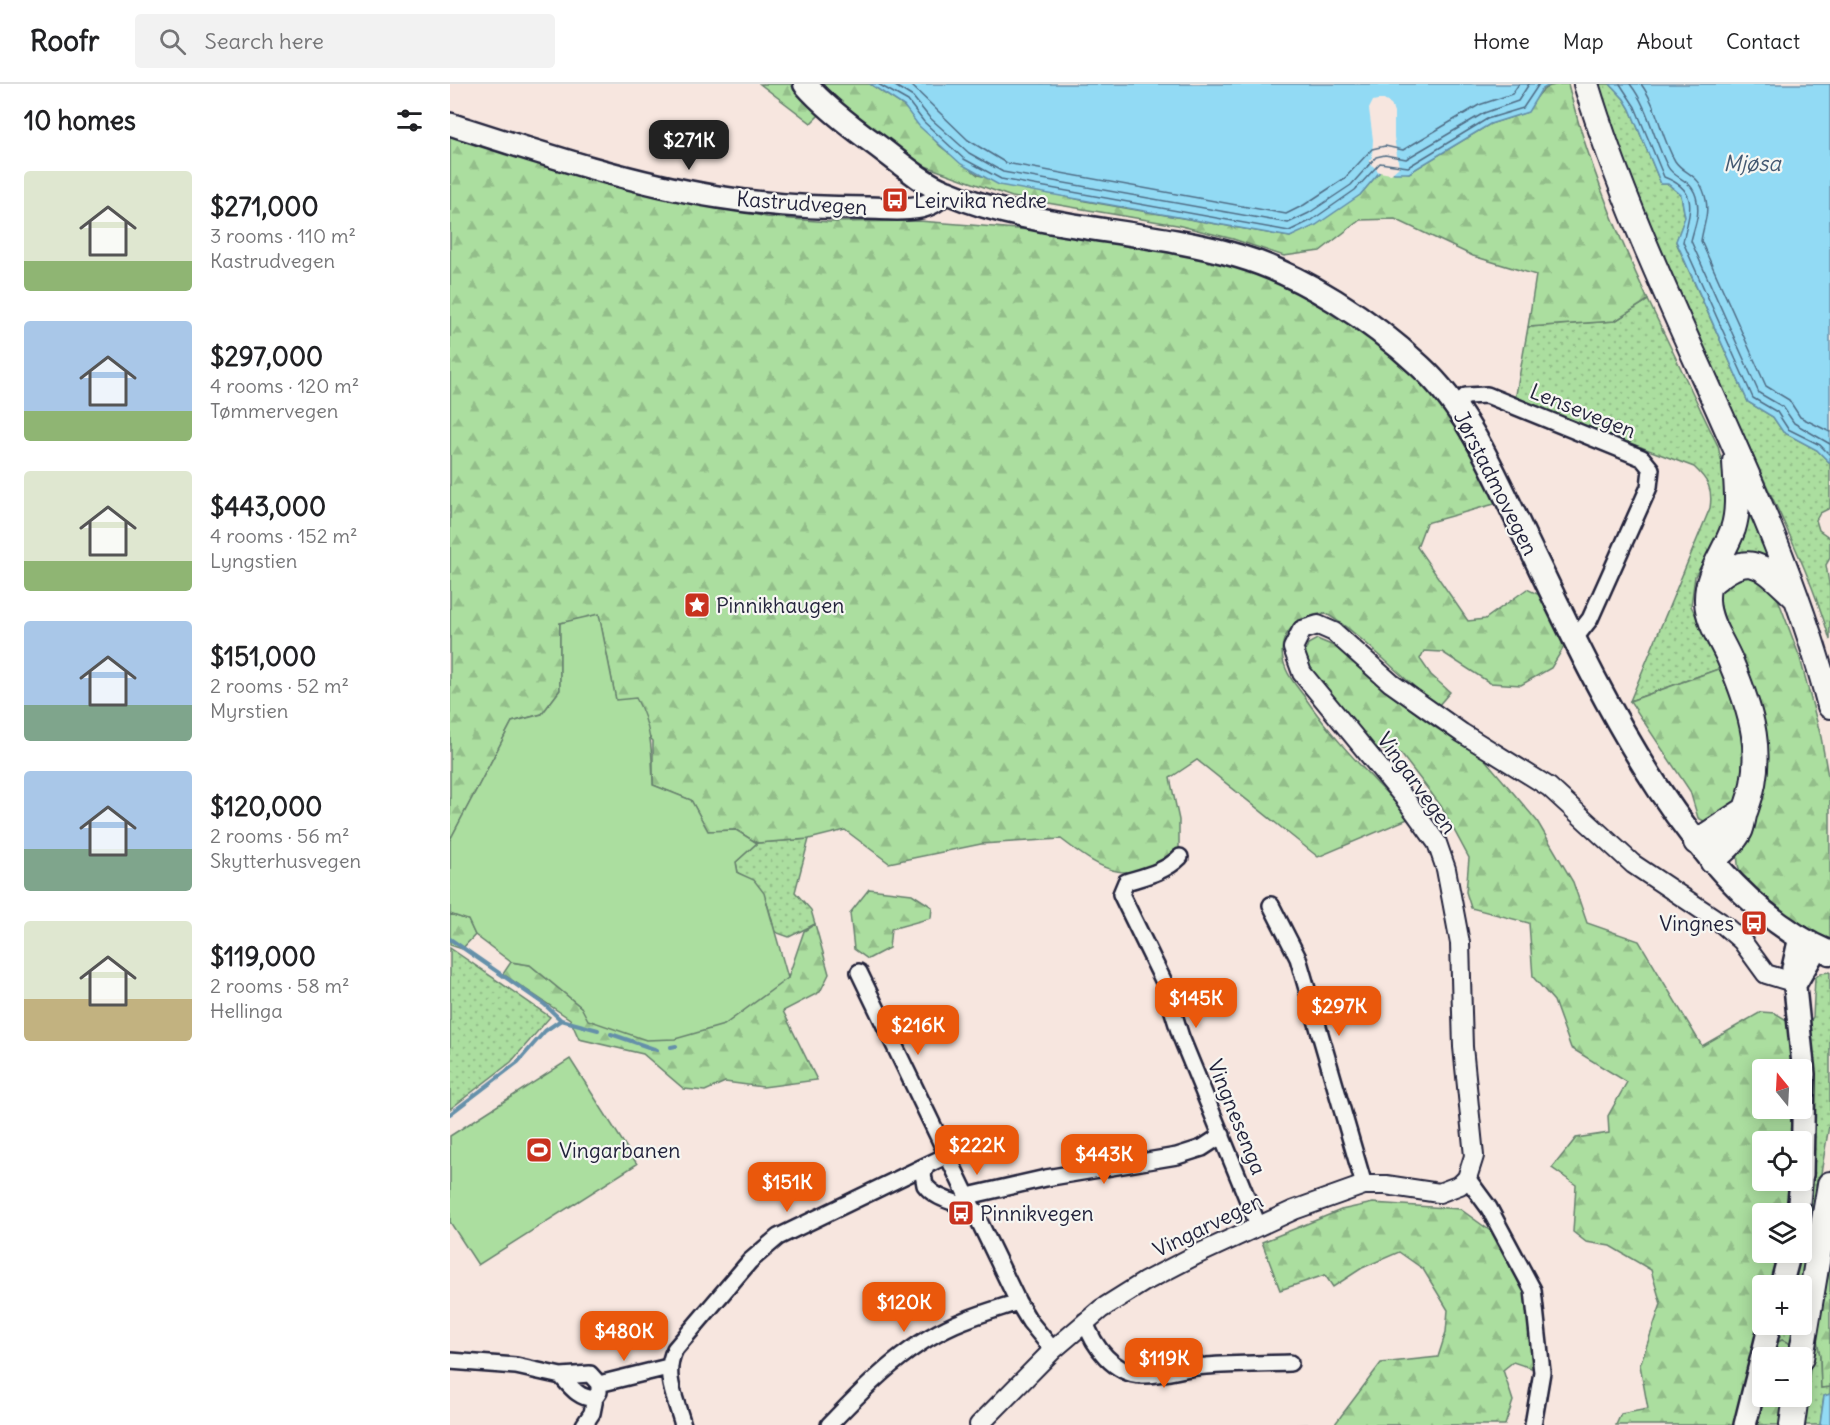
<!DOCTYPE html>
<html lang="en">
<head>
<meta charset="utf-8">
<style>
  body { margin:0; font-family:Delius,sans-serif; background:#f2f2f2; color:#202124; height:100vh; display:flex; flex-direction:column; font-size:22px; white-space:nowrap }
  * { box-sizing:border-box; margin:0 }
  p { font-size:20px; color:#757577 }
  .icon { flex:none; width:33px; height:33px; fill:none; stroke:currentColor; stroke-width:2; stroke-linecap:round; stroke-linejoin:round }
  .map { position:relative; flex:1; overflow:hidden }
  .side { display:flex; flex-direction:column; background:#fff; width:450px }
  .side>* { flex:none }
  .needle { width:39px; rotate:342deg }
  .fabs { position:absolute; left:1302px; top:975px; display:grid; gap:12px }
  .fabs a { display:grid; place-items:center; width:60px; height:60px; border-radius:6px; background:#fff; box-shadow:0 3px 15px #0003; font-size:30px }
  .price { position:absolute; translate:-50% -51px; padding:0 14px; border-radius:12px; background:#ea580c; color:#fff; font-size:20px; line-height:39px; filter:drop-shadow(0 2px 3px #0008) }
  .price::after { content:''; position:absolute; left:50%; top:36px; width:18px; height:14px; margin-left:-9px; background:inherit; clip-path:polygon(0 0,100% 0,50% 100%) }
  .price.current { background:#222; color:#fff }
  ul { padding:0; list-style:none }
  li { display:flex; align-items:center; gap:18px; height:150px; padding:0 24px }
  li span { display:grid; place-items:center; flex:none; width:168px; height:120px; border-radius:6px; color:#555 }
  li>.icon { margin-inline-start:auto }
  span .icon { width:72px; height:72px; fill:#fffc; stroke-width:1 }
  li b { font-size:26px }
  h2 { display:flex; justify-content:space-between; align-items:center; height:72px; padding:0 24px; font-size:26px }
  header { display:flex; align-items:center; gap:36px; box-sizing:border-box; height:84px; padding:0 30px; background:#fff; border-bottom:2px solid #e0e0e0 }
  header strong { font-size:28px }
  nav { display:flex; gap:33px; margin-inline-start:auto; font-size:21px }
  .search { width:420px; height:54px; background:#f2f2f2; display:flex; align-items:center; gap:15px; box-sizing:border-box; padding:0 21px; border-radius:6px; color:#757577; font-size:22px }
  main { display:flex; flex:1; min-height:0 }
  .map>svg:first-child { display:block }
  .grass { fill:url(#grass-dots); stroke:#66806d; stroke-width:1.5 }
  .forest { fill:url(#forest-firs); stroke:#66806d; stroke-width:1.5 }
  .pitch { fill:#abde9f; stroke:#66806d; stroke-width:1.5 }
  .water { fill:#92daf4; stroke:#6590aa; stroke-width:1.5 }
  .pier { fill:#f7e6df }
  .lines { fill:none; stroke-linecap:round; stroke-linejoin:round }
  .shore { stroke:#4f6c85; stroke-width:1.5 }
  .stream { stroke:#6590aa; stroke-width:4 }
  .minor-casing { stroke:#22223b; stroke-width:20 }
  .tertiary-casing { stroke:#22223b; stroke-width:22 }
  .secondary-casing { stroke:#22223b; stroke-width:26 }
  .primary-casing { stroke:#22223b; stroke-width:27 }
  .trunk-casing { stroke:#22223b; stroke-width:28 }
  .minor { stroke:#f6f6f2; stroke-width:15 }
  .tertiary { stroke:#f6f6f2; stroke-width:18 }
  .secondary { stroke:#f6f6f2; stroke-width:21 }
  .primary { stroke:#f6f6f2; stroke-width:22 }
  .trunk { stroke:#f6f6f2; stroke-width:24 }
  .labels { text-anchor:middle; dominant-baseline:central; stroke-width:4.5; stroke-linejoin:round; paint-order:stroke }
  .poi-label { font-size:21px; fill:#22223b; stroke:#f6f6f2; text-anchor:start }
  .street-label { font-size:21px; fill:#22223b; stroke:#f6f6f2 }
  .water-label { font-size:22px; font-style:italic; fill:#445972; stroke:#f6f6f2 }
</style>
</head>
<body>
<header>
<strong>Roofr</strong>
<div class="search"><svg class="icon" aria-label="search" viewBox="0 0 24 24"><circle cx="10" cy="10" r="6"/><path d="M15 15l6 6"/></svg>Search here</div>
<nav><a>Home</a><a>Map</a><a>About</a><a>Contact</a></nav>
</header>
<main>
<section class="side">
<h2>10 homes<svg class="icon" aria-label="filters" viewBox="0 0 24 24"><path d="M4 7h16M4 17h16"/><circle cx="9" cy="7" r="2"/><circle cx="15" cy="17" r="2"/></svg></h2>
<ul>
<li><span style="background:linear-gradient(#dfe7d0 75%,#8fb573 0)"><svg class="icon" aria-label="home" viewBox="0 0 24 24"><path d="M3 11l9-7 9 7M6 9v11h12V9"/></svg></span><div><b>$271,000</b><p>3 rooms · 110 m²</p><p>Kastrudvegen</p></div></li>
<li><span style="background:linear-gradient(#a9c7e8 75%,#8fb573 0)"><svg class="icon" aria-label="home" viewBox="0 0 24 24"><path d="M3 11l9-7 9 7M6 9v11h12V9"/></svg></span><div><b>$297,000</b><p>4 rooms · 120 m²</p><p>Tømmervegen</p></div></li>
<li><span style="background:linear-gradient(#dfe7d0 75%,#8fb573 0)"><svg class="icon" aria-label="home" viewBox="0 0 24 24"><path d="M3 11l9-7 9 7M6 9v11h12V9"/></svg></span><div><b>$443,000</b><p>4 rooms · 152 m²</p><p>Lyngstien</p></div></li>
<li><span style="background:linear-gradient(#a9c7e8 70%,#7fa58c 0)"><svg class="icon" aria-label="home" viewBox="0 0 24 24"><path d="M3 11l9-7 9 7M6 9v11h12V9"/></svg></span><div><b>$151,000</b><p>2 rooms · 52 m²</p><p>Myrstien</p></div></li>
<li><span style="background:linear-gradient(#a9c7e8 65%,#7fa58c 0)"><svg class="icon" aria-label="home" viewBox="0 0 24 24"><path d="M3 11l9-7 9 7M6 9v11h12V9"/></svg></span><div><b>$120,000</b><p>2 rooms · 56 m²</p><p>Skytterhusvegen</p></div></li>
<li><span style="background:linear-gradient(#dfe7d0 65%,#c2b280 0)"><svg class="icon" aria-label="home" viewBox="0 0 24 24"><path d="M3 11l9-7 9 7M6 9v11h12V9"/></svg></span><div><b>$119,000</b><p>2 rooms · 58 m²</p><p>Hellinga</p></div></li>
</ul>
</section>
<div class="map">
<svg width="1380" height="1341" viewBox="0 0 1380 1341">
  <defs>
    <pattern id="grass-dots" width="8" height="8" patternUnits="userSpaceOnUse" patternTransform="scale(1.5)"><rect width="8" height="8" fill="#abde9f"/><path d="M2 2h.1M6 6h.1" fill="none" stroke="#93be8a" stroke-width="1.8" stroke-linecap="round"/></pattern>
    <pattern id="forest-firs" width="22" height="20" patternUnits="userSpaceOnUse" patternTransform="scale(1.5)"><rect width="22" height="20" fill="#abde9f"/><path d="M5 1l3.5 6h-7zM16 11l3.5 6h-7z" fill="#93be8a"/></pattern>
  </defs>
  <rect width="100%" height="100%" fill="#f7e6df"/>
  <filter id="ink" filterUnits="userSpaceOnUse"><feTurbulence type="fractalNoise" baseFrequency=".0167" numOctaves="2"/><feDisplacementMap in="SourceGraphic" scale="12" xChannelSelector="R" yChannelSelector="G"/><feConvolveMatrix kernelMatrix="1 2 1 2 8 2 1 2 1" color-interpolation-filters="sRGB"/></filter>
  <g filter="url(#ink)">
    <path class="grass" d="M1149 0H1160L1174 15 1180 25 1211 100H1218L1231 111 1235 133 1226 158 1298 318 1323 333 1333 348 1367 366 1380 379V424L1370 429 1366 436 1369 446 1380 454V474L1376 481 1380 505V556C1361 490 1329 430 1301 367 1246 247 1188 126 1149 0Z
      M1198 216 1268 362 1280 413 1271 449 1245 492 1241 522 1271 584 1180 617 1260 424C1263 405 1258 396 1244 383L1065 316 1078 243 1165 237Z
      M1295 408 1327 484 1279 475Z
      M359 755 345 808 361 826 365 840 339 853 325 848C317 819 317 802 288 789L286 778 307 759Z
      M0 864 100 933 61 978 0 1025Z
      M1380 888V1036L1352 1202H1340L1349 1169 1352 1168 1358 1111V940L1363 933 1365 894 1371 889Z
      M1329 1241H1345L1341 1260 1332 1256 1322 1261Z
      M1365 1246 1370 1271 1371 1304 1380 1303V1310L1374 1312 1370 1341H1353Z"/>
    <path class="forest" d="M310 0H340L372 28 361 39Z
      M366 0H420L454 22 490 62 528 91 635 117 840 153 910 111 933 84 959 89 1040 40 1077 28C1091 7 1092 0 1118 0 1136 74 1166 147 1198 216L1165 237 1078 243 1086 191 1023 172 945 135 910 136 870 167 834 172 783 155 727 141 562 113 464 78Z
      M0 47 187 102 316 133 379 138 469 137 521 141 626 150 759 171 841 201 901 240 968 293 991 319 1048 419 976 439 967 463 1018 537 1035 535 1077 505 1094 513 1117 558 1101 584 1071 601 1040 599 992 568 974 567 970 575 981 591 1000 608 988 622C949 593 916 553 875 529 845 533 823 553 836 585 840 595 848 604 854 612 884 657 924 695 960 734L868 773 747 676 720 694 729 736V765C678 803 657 790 611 755L531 760 439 779 395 746 359 755 307 759 286 746 258 747 241 716 203 701V657L166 617 149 531 110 539V606L92 630 62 638 0 756Z
      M1297 484 1325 507 1350 574 1371 653 1380 703V857C1352 844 1282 809 1288 771 1290 756 1300 743 1306 729 1313 714 1315 697 1317 680L1268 513 1270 504Z
      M867 555 891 565 945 614 986 644 1032 672 1087 737 1123 798 1137 839 1189 857 1252 962 1311 928 1325 929 1340 938 1345 985 1312 986V1024L1346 1025 1345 1057 1312 1058V1096L1342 1097 1338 1129 1312 1130V1168L1331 1169 1322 1201 1312 1202V1234L1285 1341H1166L1171 1330 1198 1325 1190 1281 1211 1220 1201 1186 1160 1162 1136 1158 1123 1148 1126 1101 1102 1084 1126 1054 1159 1049 1158 1032 1177 998 1121 964 1104 917 1083 893 1079 839 1021 824 1016 808 1019 774 991 722 951 670 925 664 860 588 854 570 858 560Z
      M1271 584C1288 633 1322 710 1258 739L1248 734 1240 707 1180 617Z
      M419 805 462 810 482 823 481 834 441 845 439 864 418 875 404 865 400 829Z
      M0 830 18 836 25 851 12 865 0 861Z
      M365 840 379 890 370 908 333 927 367 996 313 1003 275 998 255 1007 234 1005 193 970 129 955 120 935 53 890 61 878 80 881 131 923 338 894 354 847Z
      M923 1119 1010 1125 1046 1151 1078 1213 1087 1286 1063 1278 1053 1286 1063 1317 1055 1341H832L885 1340 931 1279 988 1273 996 1248 998 1226 973 1185 949 1168 912 1184 883 1203 875 1191 830 1206 812 1158 891 1126Z
      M1380 1167V1303L1371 1304 1370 1271 1365 1246Z
      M1332 1256 1341 1260 1339 1273 1318 1274 1322 1261Z
      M1312 1312 1334 1313 1332 1341H1301Z"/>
    <path class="pitch" d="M149 530 166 616 186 614C202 643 202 668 203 701L241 716 258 747 286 746 307 759 286 778 288 789 304 796 314 809 338 894 274 941 225 955 196 956 138 936 131 923 80 881 61 878 25 851 18 836 0 830V756L62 638 92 630 110 606V539Z
      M120 975 187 1080 28 1181 0 1138V1052Z"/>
    <path class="water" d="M420 0H1101L1091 6 1078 28 1040 40 959 89H944L933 84 910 111 866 141 840 153 549 101 511 80 469 42 454 22Z
      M1160 0H1380V379L1367 366 1333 348 1323 333 1298 318 1226 157 1235 133 1231 111 1218 100H1211L1180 25 1174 15Z
      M1380 1310V1341H1370L1374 1312Z"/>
    <path class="pier" d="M932 15 941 20 944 28V53L949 83 941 90 929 88 919 78 922 73 923 56 919 25 923 17Z"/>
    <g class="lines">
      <path class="shore" d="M428 0 458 17 474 38 514 75 551 95 839 147 862 136 905 106 930 79 958 83 1037 35 1073 24 1089 0
        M442 0 463 13 479 33 519 69 553 88 838 139 859 129 901 101 926 73 935 71 956 75 1034 29 1068 17 1079 0
        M460 0 518 56 556 79 836 130 854 121 895 94 922 65 935 62 953 66 1029 21 1062 10 1069 0
        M1170 0 1185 23 1214 93C1251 107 1239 129 1233 158L1303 314 1327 328 1338 345 1370 361 1380 371
        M1180 0C1199 24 1204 57 1218 83 1225 96 1243 94 1247 117 1250 132 1244 143 1241 157L1309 309 1333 323 1344 339 1380 360
        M1191 0C1208 23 1211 53 1225 77 1234 91 1251 89 1256 116 1259 131 1253 142 1251 157L1316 302 1339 316 1350 333 1380 348"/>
      <path class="stream" d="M0 855 94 920 111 936
        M161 950 207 966
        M221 963 226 962
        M0 1030 68 978 95 947 111 936 148 946"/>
      <defs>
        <path id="minor" d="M1006 321 1016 312 1037 311 1192 374 1201 385 1199 403 1140 535 1125 554
          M730 773C715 788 695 792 676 798L671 810 713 896 731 953 808 1141
          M821 821 848 874 914 1101
          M409 888 568 1218 580 1238 603 1266
          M498 1071 477 1081 473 1090 475 1101C487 1117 509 1118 526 1127
          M1017 1094 1039 1124 1083 1206 1092 1288 1083 1341
          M518 1112 596 1094 727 1072 752 1064 772 1051
          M635 1237C643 1262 664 1290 692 1291 713 1292 735 1283 756 1282 784 1280 812 1280 840 1279
          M0 1277 66 1282 111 1292 140 1290 149 1300V1308L145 1314C130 1316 120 1302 111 1292
          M149 1300 218 1283
          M134 1341 142 1329 145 1314
          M233 1341C226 1315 212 1291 225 1265L300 1177 328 1153 477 1081
          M379 1341C419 1299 460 1257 515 1236 532 1229 550 1224 568 1218"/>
        <path id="tertiary" d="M529 1341 603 1266 651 1225 694 1198 746 1171 844 1126 914 1101H936L989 1109 1010 1101 1017 1094 1024 1072 1013 963 1010 859 996 785 987 759 956 716 852 589 843 564 852 546 868 541 884 548 941 599 1012 649 1099 703 1183 780 1270 838 1292 857 1316 890 1346 899"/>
        <path id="secondary" d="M0 40C87 68 177 98 268 113 317 121 367 124 417 124 441 124 479 131 494 108
          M1350 853 1343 884 1354 990 1352 1091
          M1346 899 1367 863
          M1348 1130 1351 1096
          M1331 1202 1340 1168
          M1295 1341 1320 1240"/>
        <path id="primary" d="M355 0C375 23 400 42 425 60 447 76 470 98 496 108 588 147 693 144 788 172 853 191 921 236 970 282 1020 328 1045 391 1074 451 1139 585 1236 808 1380 869"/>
        <path id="trunk" d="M1136 0C1201 214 1324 405 1380 622
          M1260 500C1301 465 1311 481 1345 513
          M1246 758 1295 726
          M1262 777C1271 769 1284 759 1290 747 1293 741 1293 732 1296 725 1316 671 1302 628 1280 576 1272 557 1258 539 1257 517 1256 490 1274 470 1283 445 1290 423 1286 400 1285 377
          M1351 1274 1380 1100
          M1342 1341 1346 1312"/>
      </defs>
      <use href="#minor" class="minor-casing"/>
      <use href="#tertiary" class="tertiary-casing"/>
      <use href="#secondary" class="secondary-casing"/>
      <use href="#primary" class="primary-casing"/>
      <use href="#trunk" class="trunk-casing"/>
      <use href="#minor" class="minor"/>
      <use href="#tertiary" class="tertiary"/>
      <use href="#secondary" class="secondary"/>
      <use href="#primary" class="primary"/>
      <use href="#trunk" class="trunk"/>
    </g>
  </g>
  <defs>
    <symbol id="bus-square" viewBox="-11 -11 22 22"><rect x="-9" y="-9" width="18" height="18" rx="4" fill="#c8321e" stroke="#f6f6f2"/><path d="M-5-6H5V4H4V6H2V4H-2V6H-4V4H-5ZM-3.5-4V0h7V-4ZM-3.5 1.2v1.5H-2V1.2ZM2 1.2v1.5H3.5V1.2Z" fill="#fff"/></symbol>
    <symbol id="sight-square" viewBox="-11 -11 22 22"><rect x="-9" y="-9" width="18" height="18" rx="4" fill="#c8321e" stroke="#f6f6f2"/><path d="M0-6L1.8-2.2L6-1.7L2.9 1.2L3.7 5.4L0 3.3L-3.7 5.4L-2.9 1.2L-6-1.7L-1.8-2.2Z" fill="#fff"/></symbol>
    <symbol id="stadium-square" viewBox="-11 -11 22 22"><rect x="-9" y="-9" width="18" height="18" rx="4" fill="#c8321e" stroke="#f6f6f2"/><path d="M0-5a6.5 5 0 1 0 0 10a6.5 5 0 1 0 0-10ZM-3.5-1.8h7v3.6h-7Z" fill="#fff"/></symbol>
  </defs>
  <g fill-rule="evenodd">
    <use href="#bus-square" x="430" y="101" width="30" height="30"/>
    <use href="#sight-square" x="232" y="506" width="30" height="30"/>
    <use href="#bus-square" x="1289" y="824" width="30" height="30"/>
    <use href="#stadium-square" x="74" y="1051" width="30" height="30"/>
    <use href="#bus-square" x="496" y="1114" width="30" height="30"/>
  </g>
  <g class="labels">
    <g class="poi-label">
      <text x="464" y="116">Leirvika nedre</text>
      <text x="266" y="521">Pinnikhaugen</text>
      <text x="1284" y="839" text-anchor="end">Vingnes</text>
      <text x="109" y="1066">Vingarbanen</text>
      <text x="530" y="1129">Pinnikvegen</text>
    </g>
    <g class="street-label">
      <text transform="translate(352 119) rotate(4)">Kastrudvegen</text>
      <text transform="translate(1133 327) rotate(22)">Lensevegen</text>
      <text transform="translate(1046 399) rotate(63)">Jørstadmovegen</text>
      <text transform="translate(967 699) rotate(54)">Vingarvegen</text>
      <text transform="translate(787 1033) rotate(68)">Vingnesenga</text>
      <text transform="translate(758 1141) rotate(-26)">Vingarvegen</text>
    </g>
    <g class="water-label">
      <text x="1302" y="79">Mjøsa</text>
    </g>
  </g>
</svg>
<div class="fabs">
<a><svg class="needle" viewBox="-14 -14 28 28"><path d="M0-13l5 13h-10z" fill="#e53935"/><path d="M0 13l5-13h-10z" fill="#757577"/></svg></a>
<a><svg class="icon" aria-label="locate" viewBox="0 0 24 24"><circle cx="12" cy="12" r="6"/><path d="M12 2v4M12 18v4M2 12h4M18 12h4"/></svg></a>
<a><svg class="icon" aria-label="layers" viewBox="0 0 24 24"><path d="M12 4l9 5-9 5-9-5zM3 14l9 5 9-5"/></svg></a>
<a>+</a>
<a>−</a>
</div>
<b class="price current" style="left:239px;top:87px">$271K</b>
<b class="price" style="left:746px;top:945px">$145K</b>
<b class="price" style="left:889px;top:953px">$297K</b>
<b class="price" style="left:468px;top:972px">$216K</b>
<b class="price" style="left:527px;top:1092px">$222K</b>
<b class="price" style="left:654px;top:1101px">$443K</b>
<b class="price" style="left:337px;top:1129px">$151K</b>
<b class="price" style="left:454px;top:1249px">$120K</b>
<b class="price" style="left:174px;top:1278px">$480K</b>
<b class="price" style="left:714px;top:1305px">$119K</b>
</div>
</main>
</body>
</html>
